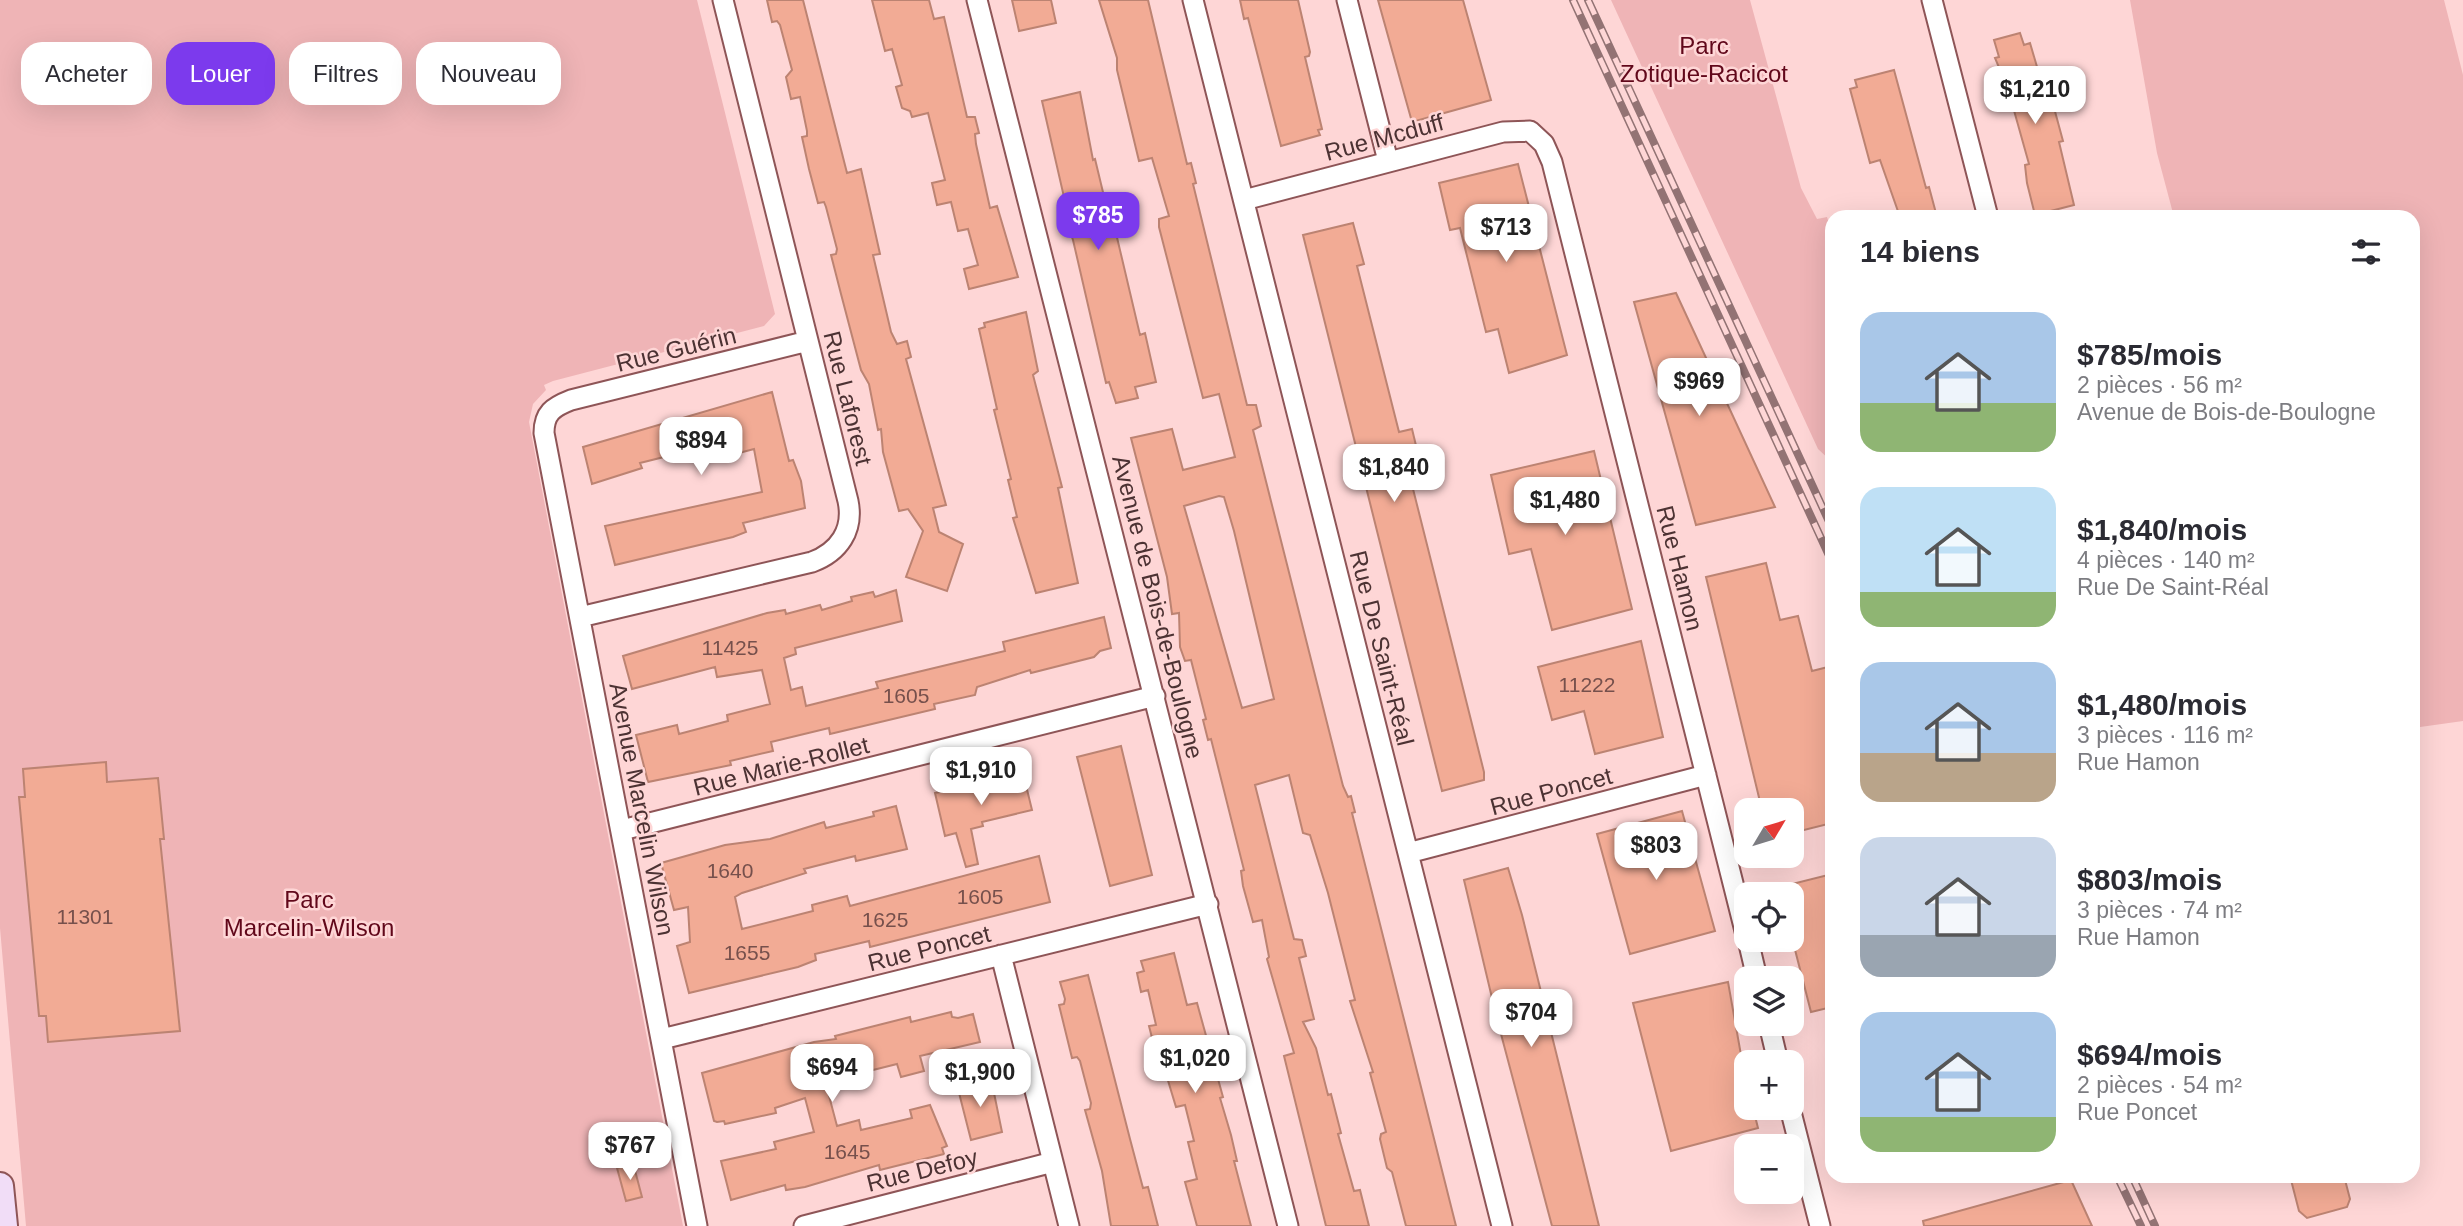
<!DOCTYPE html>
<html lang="fr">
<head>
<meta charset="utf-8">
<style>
  body { margin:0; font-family:Arial,sans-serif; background:#f2f2f3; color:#2b2b33; height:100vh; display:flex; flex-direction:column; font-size:26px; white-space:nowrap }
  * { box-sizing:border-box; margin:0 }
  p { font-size:23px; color:#7c7c81 }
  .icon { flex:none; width:38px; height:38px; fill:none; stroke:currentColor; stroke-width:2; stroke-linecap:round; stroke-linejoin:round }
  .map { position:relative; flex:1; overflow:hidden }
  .side { position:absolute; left:1825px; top:210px; width:595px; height:973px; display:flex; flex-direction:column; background:#fff; border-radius:21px; box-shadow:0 7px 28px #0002 }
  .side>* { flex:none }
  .hud { position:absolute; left:21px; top:42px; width:665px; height:63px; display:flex; gap:14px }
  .needle { width:46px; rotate:52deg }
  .tools { position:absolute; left:1734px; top:798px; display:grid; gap:14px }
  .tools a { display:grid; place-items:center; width:70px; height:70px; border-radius:14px; background:#fff; box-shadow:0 7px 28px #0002; font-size:35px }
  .price { position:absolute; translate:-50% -60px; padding:0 16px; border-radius:14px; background:#fff; color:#222; font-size:23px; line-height:46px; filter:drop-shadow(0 2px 4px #0008) }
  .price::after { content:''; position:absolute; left:50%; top:42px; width:21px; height:16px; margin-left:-10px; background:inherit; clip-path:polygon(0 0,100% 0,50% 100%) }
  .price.on { background:#7c3aed; color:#fff }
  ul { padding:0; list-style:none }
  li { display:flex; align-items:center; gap:21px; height:175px; padding:0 35px }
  li span { display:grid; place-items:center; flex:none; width:196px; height:140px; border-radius:21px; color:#555 }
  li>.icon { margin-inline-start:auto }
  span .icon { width:84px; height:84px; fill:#fffc; stroke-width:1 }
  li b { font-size:30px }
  h2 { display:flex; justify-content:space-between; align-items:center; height:84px; padding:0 35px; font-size:30px }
  .pill { padding:0 24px; border-radius:21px; background:#fff; box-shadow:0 7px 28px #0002; font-size:24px; line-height:63px }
  .pill.on { background:#7c3aed; color:#fff }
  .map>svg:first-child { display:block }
  .green { fill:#efb4b6 }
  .building { fill:#f2ab95; stroke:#bc8372; stroke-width:2; fill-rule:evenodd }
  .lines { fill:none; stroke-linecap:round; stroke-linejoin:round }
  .street-casing { stroke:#8e5557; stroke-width:23 }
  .secondary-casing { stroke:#8e5557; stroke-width:30 }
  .street { stroke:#fff; stroke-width:19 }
  .secondary { stroke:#f1ddf7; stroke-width:26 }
  .rail-casing { stroke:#937374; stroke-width:8 }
  .rail { stroke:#fed6d6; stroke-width:5; stroke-dasharray:16; stroke-linecap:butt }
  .labels { text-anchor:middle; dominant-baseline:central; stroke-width:5; stroke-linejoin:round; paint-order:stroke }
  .number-label { font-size:21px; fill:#76504c }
  .park-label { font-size:24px; fill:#61071a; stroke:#fed6d6 }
  .street-label { font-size:24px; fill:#4c3233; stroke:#fed6d6 }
</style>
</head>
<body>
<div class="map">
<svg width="2463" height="1226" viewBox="0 0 2463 1226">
  <rect width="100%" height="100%" fill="#fed6d6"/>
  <path class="green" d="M0 0H697L775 314 764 326 553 381 544 385 546 390 533 404 529 422 683 1226H26L0 928Z
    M1611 0H1750L1801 188 1817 219 1827 217 1832 234V462L1818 449Z
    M2130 0H2444L2463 75V721L2413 728V217H2174L2157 153Z"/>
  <path class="building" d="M767 0H803L847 173 861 169 880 254 873 255 891 332 897 344 907 341 911 357 906 359 946 505 933 508 939 532 963 544 947 591 906 577 923 531 908 509 899 511 883 452 881 429 878 430 869 384 861 370 841 294 831 255 836 254 837 249 826 207 824 202 818 203 809 169 802 137 807 136V131L800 97 791 99 786 77 792 70 780 25 777 21 772 22Z
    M872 0H929L934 19 944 17 967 117H975L979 133 975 134 976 144 990 208 997 206 1018 277 969 289 964 269 978 265 968 229 958 231 951 202 937 205 932 183 945 180 928 113 912 117 910 111 902 108 896 87 902 85 892 49 885 51Z
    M1012 0H1051L1056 23 1019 31Z
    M1099 0H1148L1187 164 1191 163 1196 183 1193 184 1247 405H1256L1261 426 1253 430 1343 786 1348 797 1351 796 1355 812 1352 813 1456 1226H1406L1392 1172 1387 1168 1380 1139 1381 1134 1386 1132 1370 1073 1373 1072 1350 1001 1355 1000 1328 893 1310 835 1303 833 1289 775 1255 785 1294 939 1302 940 1306 956 1299 958 1314 1019 1303 1022 1316 1048 1328 1095 1331 1094 1341 1133 1338 1134 1354 1191 1360 1190 1369 1226H1326L1284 1056 1294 1053 1267 959 1269 957 1262 920 1253 922 1243 886 1241 871 1244 870 1211 739 1208 740 1203 720 1206 719 1191 660 1185 661 1180 647 1179 613 1172 614 1167 577 1131 438 1172 429 1183 470 1235 457 1219 394 1203 398 1159 227V219L1169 216 1152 158 1139 161 1117 70V58ZM1219 496 1224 497 1234 531 1274 699 1242 708 1184 506Z
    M1240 0H1298L1310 52 1309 56 1305 57 1322 129 1318 130 1320 135 1281 146 1248 18 1244 19Z
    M1378 0H1463L1491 100 1412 122Z
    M2020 33 2024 45 2030 43 2045 94 2050 93 2063 141 2059 142 2074 205 2035 215 2027 183 2025 165 2029 164 2008 89 1995 58 1999 57 1994 40Z
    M1894 70 1926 188 1929 187 1937 217H1900L1880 160 1870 163 1850 89 1857 87 1855 80Z
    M1080 92 1093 160 1095 159 1108 213 1111 212 1140 335 1145 333 1156 382 1135 387 1138 398 1116 403 1109 382 1106 383 1073 240 1061 207 1064 206V197L1042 101Z
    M1518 164 1567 355 1509 373 1498 329 1486 332 1460 228 1450 230 1439 183Z
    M1353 223 1364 264 1357 266 1399 432 1412 429 1419 458 1406 461 1484 772V780L1442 791 1303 235Z
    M1676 293 1775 507 1696 525 1634 302Z
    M1026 312 1038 371 1033 375 1062 487 1058 488 1078 583 1036 593 1013 518 1017 517 1008 480 1011 479 994 410 997 409 979 329 985 327 984 323Z
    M772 392 789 461 793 460 801 481 805 508 743 523 746 532 733 537 615 565 605 526 762 492 754 449 739 453 737 443 726 446 724 442 640 463 642 468 592 484 583 447Z
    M1594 451 1632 609 1552 630 1531 549 1509 554 1491 475Z
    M1766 563 1780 620 1798 616 1812 671 1828 667 1832 683V823L1792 833V810H1762L1706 577Z
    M896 590 902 621 795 648 796 654 784 658 791 690 802 687 806 706 878 688 876 682 1005 651 1003 642 1104 617 1111 648 1100 651 1094 657 1031 673 1030 670 977 687 975 695 934 704 935 709 830 734 829 728 771 742 773 751 730 761 731 765 648 782 636 735 677 725 679 734 728 721 727 715 770 704 762 670 717 677 715 667 632 689 623 656 767 613 785 610 786 614 820 605 822 610 852 601 851 597 873 592 875 597Z
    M1641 641 1663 737 1595 754 1584 711 1552 720 1538 667Z
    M1121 746 1152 875 1110 886 1077 757Z
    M106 762 107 782 158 778 164 839H160L180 1031 48 1042 46 1016H39L19 797H25L23 769Z
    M1022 769 1032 810 982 822 983 826 971 829 978 864 966 867 956 833 945 836 935 793 981 783 980 779Z
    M896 806 907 849 856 861 855 856 804 869 806 873 742 893 735 897 742 929 813 911 812 905 847 896 850 906 1039 856 1050 902 870 947 869 941 815 954 816 960 798 967 689 993 677 946 690 942 688 907 674 910 661 863 725 845 770 839 824 822 826 828 874 816 873 812Z
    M1682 811 1715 931 1630 954 1597 834Z
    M1508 868 1522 915 1599 1226H1552L1497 1019 1464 880Z
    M1832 874V1007L1811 1012 1792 938V884Z
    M1174 953 1187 1005 1197 1003 1223 1097 1220 1098 1231 1135 1237 1161H1234L1251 1226H1197L1185 1182 1197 1179 1188 1142 1194 1141 1185 1105 1176 1107 1163 1064 1159 1065 1149 1026 1156 1025 1148 990 1141 992 1137 973 1144 971 1141 961Z
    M1088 975 1130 1139 1143 1188 1148 1187 1158 1226H1111L1102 1171 1085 1110 1090 1109 1091 1103 1080 1061 1077 1057 1072 1058 1059 1005 1064 1004 1065 999 1060 982Z
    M1728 982 1746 1083V1108H1753L1758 1128 1671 1151 1633 1003Z
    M951 1012 952 1017 958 1018 973 1014 980 1042 920 1056 924 1071 901 1077 897 1064 837 1079 840 1089 828 1092 837 1126 859 1120 861 1130 912 1118 910 1110 930 1105 947 1146 942 1148 944 1154 880 1170 879 1165 805 1187 786 1190 785 1185 731 1200 721 1161 776 1149 774 1142 814 1132 805 1098 775 1108 776 1113 725 1124 724 1121 717 1122 714 1121 702 1073 814 1042 836 1039 835 1036 910 1017 911 1022Z
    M986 1078 990 1094 994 1093 1002 1132 971 1140 957 1085Z
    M633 1163 642 1197 626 1201 617 1168Z
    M2290 1176H2344L2350 1199 2347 1207 2307 1218 2299 1211Z
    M2071 1180 2092 1226H1924L1923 1221Z"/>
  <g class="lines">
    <defs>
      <path id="street" d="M977 0 1288 1226
        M1193 0 1502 1226
        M1347 0 1388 161
        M1932 0 1988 217
        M1244 200 1503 132 1530 131 1544 144 1552 162 1746 935
        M580 617 812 562C839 552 854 530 848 501L723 0
        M622 830 1155 696
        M1408 853 1706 775
        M1748 940 1757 978
        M1001 955 1069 1226
        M1769 1024 1778 1062
        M662 1039 1208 904
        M1790 1108 1820 1226
        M697 1226 544 433C544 413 553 407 571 400L808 341
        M804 1226 1053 1162"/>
      <path id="secondary" d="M0 1186 4 1226"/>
    </defs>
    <use href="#street" class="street-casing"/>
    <use href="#secondary" class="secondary-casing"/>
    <use href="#street" class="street"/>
    <use href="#secondary" class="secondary"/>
    <defs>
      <path id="rail" d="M1573 0 1832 562
        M1588 0 1832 528
        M2117 1176 2141 1226
        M2132 1176 2155 1226"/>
    </defs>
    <use href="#rail" class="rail-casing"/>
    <use href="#rail" class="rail"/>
  </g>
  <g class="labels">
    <g class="number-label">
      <text x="730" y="647">11425</text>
      <text x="1587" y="684">11222</text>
      <text x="906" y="695">1605</text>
      <text x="730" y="870">1640</text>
      <text x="980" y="896">1605</text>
      <text x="85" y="916">11301</text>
      <text x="885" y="919">1625</text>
      <text x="747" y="952">1655</text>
      <text x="847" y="1151">1645</text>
    </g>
    <g class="park-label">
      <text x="1704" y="45">Parc<tspan x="1704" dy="28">Zotique-Racicot</tspan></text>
      <text x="309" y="899">Parc<tspan x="309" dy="28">Marcelin-Wilson</tspan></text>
    </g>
    <g class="street-label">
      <text transform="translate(1384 137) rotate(-15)">Rue Mcduff</text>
      <text transform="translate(676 349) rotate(-14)">Rue Guérin</text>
      <text transform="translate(848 398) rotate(76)">Rue Laforest</text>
      <text transform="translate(1680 568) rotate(76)">Rue Hamon</text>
      <text transform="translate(1158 607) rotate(76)">Avenue de Bois-de-Boulogne</text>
      <text transform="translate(1382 648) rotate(76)">Rue De Saint-Réal</text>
      <text transform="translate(781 766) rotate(-14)">Rue Marie-Rollet</text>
      <text transform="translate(1551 791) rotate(-15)">Rue Poncet</text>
      <text transform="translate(642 809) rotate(79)">Avenue Marcelin Wilson</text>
      <text transform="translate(929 948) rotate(-14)">Rue Poncet</text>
      <text transform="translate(922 1170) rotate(-14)">Rue Defoy</text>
    </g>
  </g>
</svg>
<div class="tools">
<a><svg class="needle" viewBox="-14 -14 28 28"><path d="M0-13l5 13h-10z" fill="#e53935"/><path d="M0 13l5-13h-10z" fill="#7c7c81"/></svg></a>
<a><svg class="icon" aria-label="locate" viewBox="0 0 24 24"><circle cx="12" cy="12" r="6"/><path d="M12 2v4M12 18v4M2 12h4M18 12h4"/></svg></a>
<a><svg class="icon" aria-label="layers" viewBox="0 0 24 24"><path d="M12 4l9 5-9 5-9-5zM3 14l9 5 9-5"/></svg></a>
<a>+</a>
<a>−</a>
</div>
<b class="price" style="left:2035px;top:126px">$1,210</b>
<b class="price on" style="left:1098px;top:252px">$785</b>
<b class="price" style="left:1506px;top:264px">$713</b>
<b class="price" style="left:1699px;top:418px">$969</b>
<b class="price" style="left:701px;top:477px">$894</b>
<b class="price" style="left:1394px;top:504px">$1,840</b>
<b class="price" style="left:1565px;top:537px">$1,480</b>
<b class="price" style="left:981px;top:807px">$1,910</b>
<b class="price" style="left:1656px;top:882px">$803</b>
<b class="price" style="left:1531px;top:1049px">$704</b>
<b class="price" style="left:1195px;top:1095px">$1,020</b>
<b class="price" style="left:832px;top:1104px">$694</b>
<b class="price" style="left:980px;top:1109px">$1,900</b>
<b class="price" style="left:630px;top:1182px">$767</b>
<div class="hud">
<a class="pill">Acheter</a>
<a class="pill on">Louer</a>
<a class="pill">Filtres</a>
<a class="pill">Nouveau</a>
</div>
<section class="side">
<h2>14 biens<svg class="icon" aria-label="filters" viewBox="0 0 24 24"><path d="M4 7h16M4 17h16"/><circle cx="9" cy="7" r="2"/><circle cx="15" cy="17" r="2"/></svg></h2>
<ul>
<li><span style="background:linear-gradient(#a9c7e8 65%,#8fb573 0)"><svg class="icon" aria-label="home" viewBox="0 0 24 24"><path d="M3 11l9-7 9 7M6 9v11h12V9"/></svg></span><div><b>$785/mois</b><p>2 pièces · 56 m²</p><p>Avenue de Bois-de-Boulogne</p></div></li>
<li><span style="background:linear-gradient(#bfe0f5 75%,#8fb573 0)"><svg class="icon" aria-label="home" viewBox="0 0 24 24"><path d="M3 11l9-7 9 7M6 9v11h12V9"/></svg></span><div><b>$1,840/mois</b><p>4 pièces · 140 m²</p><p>Rue De Saint-Réal</p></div></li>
<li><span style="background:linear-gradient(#a9c7e8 65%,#b9a48a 0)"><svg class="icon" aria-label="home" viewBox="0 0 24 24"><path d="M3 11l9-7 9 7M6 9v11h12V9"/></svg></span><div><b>$1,480/mois</b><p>3 pièces · 116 m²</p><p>Rue Hamon</p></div></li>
<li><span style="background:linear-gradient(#c9d6e8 70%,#9aa5b1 0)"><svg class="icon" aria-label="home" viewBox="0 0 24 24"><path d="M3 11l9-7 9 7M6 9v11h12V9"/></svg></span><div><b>$803/mois</b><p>3 pièces · 74 m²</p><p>Rue Hamon</p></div></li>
<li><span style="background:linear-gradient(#a9c7e8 75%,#8fb573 0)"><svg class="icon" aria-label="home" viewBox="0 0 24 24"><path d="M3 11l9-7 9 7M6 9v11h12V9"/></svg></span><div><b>$694/mois</b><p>2 pièces · 54 m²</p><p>Rue Poncet</p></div></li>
</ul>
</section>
</div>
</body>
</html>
